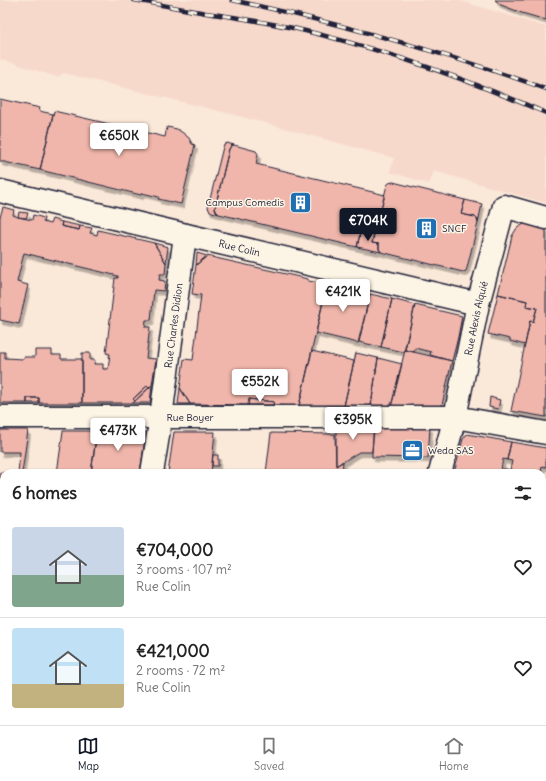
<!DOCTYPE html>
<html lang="en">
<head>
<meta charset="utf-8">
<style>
  body { margin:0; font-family:Delius,sans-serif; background:#f6f6f6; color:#222; height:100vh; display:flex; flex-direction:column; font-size:15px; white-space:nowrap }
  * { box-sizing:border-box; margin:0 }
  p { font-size:13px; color:#767676 }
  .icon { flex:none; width:22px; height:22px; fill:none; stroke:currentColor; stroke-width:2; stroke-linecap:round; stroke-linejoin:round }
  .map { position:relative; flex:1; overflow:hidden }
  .drawer { position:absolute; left:0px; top:469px; width:546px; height:256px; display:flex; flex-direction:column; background:#fff; border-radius:12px 12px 0 0; box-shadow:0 1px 3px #0004 }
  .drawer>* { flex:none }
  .price { position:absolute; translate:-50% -34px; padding:0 9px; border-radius:4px; background:#fff; color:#222; font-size:13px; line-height:26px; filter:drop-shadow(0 1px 2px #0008) }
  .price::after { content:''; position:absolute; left:50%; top:24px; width:12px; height:9px; margin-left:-6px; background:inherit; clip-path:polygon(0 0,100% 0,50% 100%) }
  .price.selected { background:#111827; color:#fff }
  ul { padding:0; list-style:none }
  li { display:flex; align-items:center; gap:12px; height:100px; padding:0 12px }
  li+li { border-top:1px solid #e0e0e0 }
  li span { display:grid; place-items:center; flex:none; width:112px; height:80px; border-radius:4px; color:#555 }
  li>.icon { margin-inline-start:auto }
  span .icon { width:48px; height:48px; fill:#fffc; stroke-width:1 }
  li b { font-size:17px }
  h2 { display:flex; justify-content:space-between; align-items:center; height:48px; padding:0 12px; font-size:17px }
  .tabs { display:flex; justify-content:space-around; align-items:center; height:56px; border-top:1px solid #e0e0e0; background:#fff; font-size:11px; color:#767676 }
  .tabs a { display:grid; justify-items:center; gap:2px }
  .tabs .selected { color:#111827 }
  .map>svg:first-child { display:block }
  .built { fill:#f7d9cb }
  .building { fill:#f0b6ab; stroke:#22223b; filter:url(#shadow) }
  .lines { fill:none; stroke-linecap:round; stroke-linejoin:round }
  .minor-casing { stroke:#22223b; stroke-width:25 }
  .minor { stroke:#fcf5e5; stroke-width:22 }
  .rail-casing { stroke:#22223b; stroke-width:4.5 }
  .rail { stroke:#fcf5e5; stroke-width:3; stroke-dasharray:9; stroke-linecap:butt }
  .labels { text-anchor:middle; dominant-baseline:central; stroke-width:3; stroke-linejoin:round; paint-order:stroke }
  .poi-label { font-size:10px; fill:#22223b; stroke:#fcf5e5; text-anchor:start }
  .street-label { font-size:10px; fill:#22223b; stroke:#fcf5e5 }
</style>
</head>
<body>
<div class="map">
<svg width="546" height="725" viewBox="0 0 546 725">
  <defs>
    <filter id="shadow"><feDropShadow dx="2.5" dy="4.5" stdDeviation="0" flood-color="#0004"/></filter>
  </defs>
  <rect width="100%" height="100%" fill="#fae8d9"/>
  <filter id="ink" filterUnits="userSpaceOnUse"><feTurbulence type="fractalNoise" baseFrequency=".025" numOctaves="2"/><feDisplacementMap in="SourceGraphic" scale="8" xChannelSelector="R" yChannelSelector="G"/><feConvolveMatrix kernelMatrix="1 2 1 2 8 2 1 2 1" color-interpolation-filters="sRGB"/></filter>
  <g filter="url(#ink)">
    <path class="built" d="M0 0H458L546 27V203L434 171 429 184 390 172 394 158 231 114 64 73 57 77 0 59Z"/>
    <path class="building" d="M495 0H546V20L522 13 501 5Z
      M0 99 40 108 39 111 53 114 40 170 0 161Z
      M54 111 165 137 167 127 177 129 183 133 189 138 192 144 195 145 181 204 158 199 159 197 142 193 141 195 40 170Z
      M227 143 234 145H232L229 149 215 208 216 211 219 214 212 212 209 210 208 207 223 147 224 145Z
      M232 145H234L256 151 258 154 256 164 385 195 374 234 361 230 357 247 219 214 216 211 215 208 229 149Z
      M393 182 465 200 461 214 475 217 477 219 478 223 467 268 466 271 463 272 381 252 379 249V244L372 243 387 185 389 183Z
      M465 200 482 204 478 223 477 219 475 217 461 214Z
      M3 207 14 210 13 215 18 217 32 220 33 215 44 218 43 222 50 224 52 219 62 222 61 226 79 230 80 226 92 228 90 233 97 235 98 230 154 243 166 263 165 274H160L159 280 165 281 164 291 154 290 151 320H146L145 327H150L146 358 156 359 152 385 150 387 147 386 133 399 135 401 133 403H82V353H90V360H95L94 364H103V369H108L110 354 106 353 115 278H118V276L24 253 17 282 28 285 19 324 0 320V217Z
      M19 212 28 213 26 218 18 217Z
      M62 222 80 226 79 230 61 226Z
      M524 224H532L546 228V417L511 411 530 321 533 322 537 308 526 306 527 301 498 294 512 236 517 228Z
      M361 230 374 234 372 243 379 244V249L381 252 357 247Z
      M154 243 168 247 166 263Z
      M197 253 207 256 196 265Z
      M207 256 308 279V281L327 284 299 406 273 405 274 402 249 399 248 405 190 404 180 388 184 359 193 360 201 295 192 294 196 265Z
      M327 284 370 294 358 343 316 333Z
      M370 294 392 299 381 347 359 342Z
      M498 294 527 301 526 306 537 308 533 322 530 321 525 345 510 341V339L488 334Z
      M392 299 415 305 404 352 381 347Z
      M415 305 462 316 458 337 452 361 430 355 431 352 415 348 414 352 405 350Z
      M35 350H52V355H61V359H82V403H39V398H27V403H0V352H5V358L23 359 24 357H35Z
      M405 350 452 361 442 405 439 407H391Z
      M312 351 354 361 344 406H299Z
      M356 353 378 358 371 406H344Z
      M378 358 402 364 391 407 371 406Z
      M152 385 150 403H133L135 401Z
      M147 386 150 387 135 401 133 399Z
      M180 388 190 404H178Z
      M490 397 500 400 498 409 489 407Z
      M27 398H39V403H27Z
      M249 399 274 402 273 405H248Z
      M336 424 374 425 372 452H359L336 466Z
      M374 425 430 427 428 458 372 457V452Z
      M0 430H28L22 473H18L20 452H0Z
      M63 431H97L91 473H57Z
      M97 431 146 432 140 473H91Z
      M174 432H215L211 473H168Z
      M271 433 335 434 336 466 343 461 342 473H266Z
      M467 434 511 442 507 460 503 459 501 469H506L505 473H454L463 439Z
      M511 442 546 448V467L542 466 541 473H505L506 469 510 470 512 461 507 460Z
      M213 455H218V466H212Z
      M0 472 4 473V522L0 521Z
      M544 476H546V503H542V489Z
      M542 512 546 513V597H542Z
      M0 563 4 564V588L0 605Z
      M4 588V612L0 614V605Z
      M4 612V629L3 626 0 628V614Z
      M542 638 546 639V689L544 688 542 680Z
      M0 671 4 678V721H7L0 725Z
      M63 721H103L106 725H56Z
      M103 721H118L115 725H106Z
      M118 721H145L143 725H125L121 722 119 725H118L116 724Z
      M145 721H187L188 722 186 725H143Z
      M241 721H272L270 725H248Z
      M272 721H288L286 725H270Z
      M288 721H292L305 725H286Z
      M292 721H358L357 725H307Z
      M385 721H391L405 725H384Z
      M391 721H432V725H405Z
      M432 721H473V725H432Z
      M501 721H538V724H541V725H500Z"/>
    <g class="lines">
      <defs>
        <g id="minor">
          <path id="s1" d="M0 191 478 304"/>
          <path id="s2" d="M0 417H455L546 433"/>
          <path id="s3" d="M152 473 161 417 185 235"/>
          <path id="s4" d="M440 473 455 417 478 304 504 206 546 218"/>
          <path d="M0 547 4 548"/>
          <path d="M542 618 546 619"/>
          <path d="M215 721 222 725"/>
          <path d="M28 725 35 721"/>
          <path d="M369 725 370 721"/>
          <path d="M486 725V721"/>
        </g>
      </defs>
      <use href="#minor" class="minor-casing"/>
      <use href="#minor" class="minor"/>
      <defs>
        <path id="rail" d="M134 0C158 4 182 9 206 13 235 17 264 22 293 28 380 48 464 78 546 113
          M232 0C338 23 444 52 546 89"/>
      </defs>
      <use href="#rail" class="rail-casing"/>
      <use href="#rail" class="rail"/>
    </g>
  </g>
  <defs>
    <symbol id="building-square" viewBox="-11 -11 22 22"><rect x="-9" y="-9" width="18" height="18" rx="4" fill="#1f6fb2" stroke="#fcf5e5"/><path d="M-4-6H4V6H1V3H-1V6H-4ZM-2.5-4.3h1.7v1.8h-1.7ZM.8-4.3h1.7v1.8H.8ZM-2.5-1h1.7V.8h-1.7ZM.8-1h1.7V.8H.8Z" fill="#fff"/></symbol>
    <symbol id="office-square" viewBox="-11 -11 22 22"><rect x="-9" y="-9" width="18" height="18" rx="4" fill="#1f6fb2" stroke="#fcf5e5"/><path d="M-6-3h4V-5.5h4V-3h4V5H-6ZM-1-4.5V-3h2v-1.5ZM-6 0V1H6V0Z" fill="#fff"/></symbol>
  </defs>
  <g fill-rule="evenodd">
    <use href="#building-square" x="288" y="190" width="25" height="25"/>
    <use href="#building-square" x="414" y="216" width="25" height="25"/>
    <use href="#office-square" x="400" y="438" width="25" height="25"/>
  </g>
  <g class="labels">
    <g class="poi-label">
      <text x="284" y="202" text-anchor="end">Campus Comedis</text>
      <text x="442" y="228">SNCF</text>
      <text x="428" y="450">Weda SAS</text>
    </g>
    <g class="street-label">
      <text stroke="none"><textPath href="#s1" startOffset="246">Rue Colin</textPath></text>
      <text stroke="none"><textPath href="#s4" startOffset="159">Rue Alexis Alquié</textPath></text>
      <text stroke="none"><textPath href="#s3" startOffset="149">Rue Charles Didion</textPath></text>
      <text stroke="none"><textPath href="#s2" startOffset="190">Rue Boyer</textPath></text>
    </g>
  </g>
</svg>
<b class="price" style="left:119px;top:157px">€650K</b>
<b class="price selected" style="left:368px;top:242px">€704K</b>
<b class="price" style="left:343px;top:313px">€421K</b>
<b class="price" style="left:260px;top:403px">€552K</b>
<b class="price" style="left:353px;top:441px">€395K</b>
<b class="price" style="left:118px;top:452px">€473K</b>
<section class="drawer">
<h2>6 homes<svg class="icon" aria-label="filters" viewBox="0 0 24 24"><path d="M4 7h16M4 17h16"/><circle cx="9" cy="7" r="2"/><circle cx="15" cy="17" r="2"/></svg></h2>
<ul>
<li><span style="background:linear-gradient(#c9d6e8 60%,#7fa58c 0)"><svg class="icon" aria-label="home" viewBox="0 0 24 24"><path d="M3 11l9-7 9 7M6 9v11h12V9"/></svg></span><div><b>€704,000</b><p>3 rooms · 107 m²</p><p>Rue Colin</p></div><svg class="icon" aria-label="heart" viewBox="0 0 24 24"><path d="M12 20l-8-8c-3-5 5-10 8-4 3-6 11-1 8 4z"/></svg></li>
<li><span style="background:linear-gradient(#bfe0f5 70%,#c2b280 0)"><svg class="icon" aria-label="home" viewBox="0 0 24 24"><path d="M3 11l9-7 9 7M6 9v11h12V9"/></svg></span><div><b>€421,000</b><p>2 rooms · 72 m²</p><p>Rue Colin</p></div><svg class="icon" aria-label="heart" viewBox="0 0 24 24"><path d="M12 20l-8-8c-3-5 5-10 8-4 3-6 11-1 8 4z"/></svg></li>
</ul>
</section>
</div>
<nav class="tabs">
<a class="selected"><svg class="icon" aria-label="map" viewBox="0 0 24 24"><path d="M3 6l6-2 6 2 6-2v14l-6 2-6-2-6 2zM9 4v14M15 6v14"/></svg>Map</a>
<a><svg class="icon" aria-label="saved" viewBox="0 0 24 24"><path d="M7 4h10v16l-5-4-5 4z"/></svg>Saved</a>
<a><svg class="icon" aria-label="home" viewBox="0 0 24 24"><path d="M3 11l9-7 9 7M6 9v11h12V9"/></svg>Home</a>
</nav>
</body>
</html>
